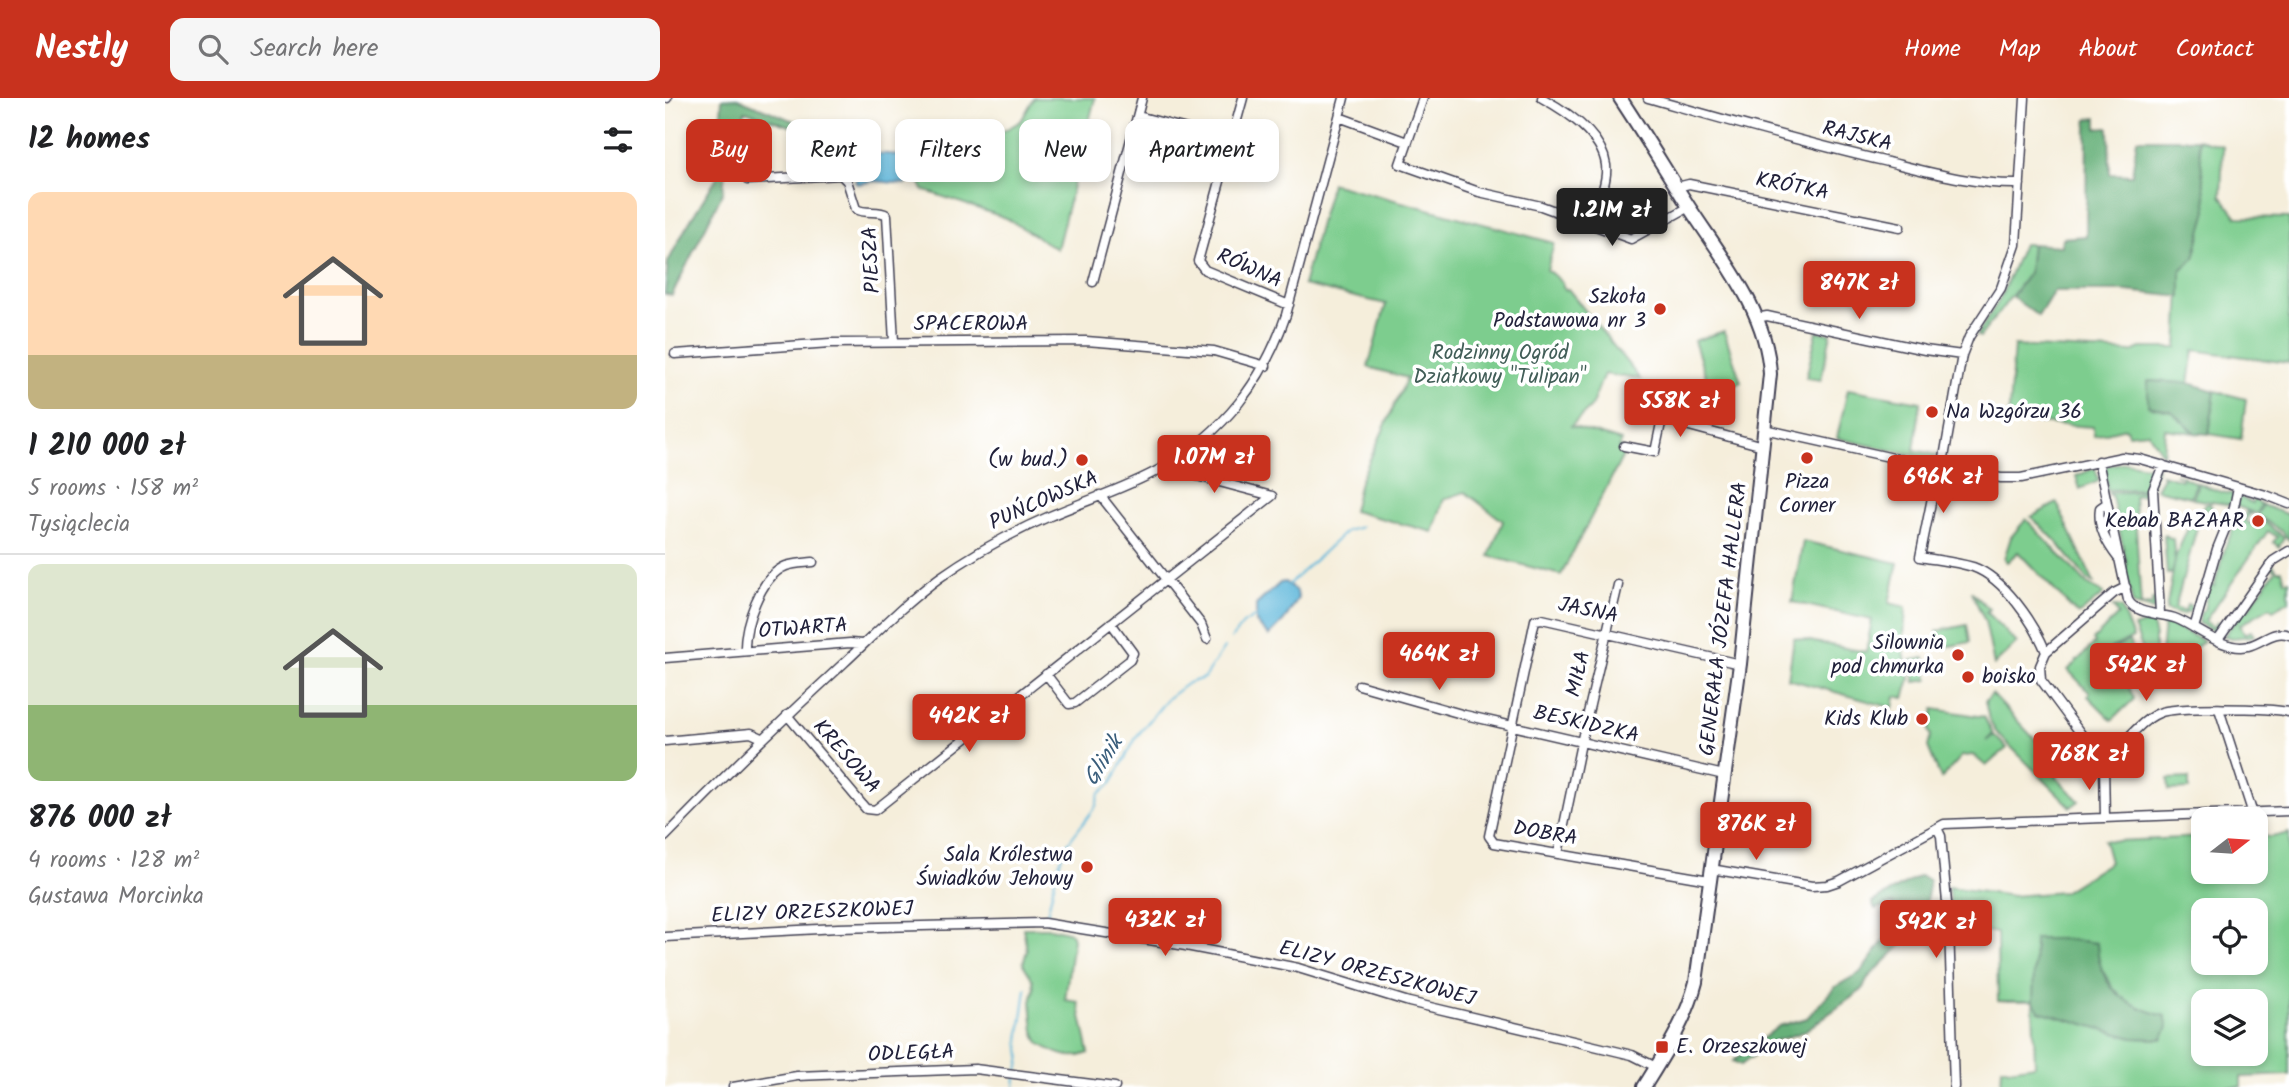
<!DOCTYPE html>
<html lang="en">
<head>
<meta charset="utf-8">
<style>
  body { margin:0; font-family:Kalam,sans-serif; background:#f6f6f6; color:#202124; height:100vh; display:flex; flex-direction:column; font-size:26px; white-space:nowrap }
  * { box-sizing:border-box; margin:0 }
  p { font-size:23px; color:#757577 }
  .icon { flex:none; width:38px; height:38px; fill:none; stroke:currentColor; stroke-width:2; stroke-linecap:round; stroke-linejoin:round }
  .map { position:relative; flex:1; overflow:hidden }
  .panel { display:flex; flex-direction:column; background:#fff; width:665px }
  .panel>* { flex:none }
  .guide { position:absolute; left:21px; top:21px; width:665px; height:63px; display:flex; gap:14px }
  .needle { width:46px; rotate:73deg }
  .fabs { position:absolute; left:1526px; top:709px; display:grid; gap:14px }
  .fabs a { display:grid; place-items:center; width:77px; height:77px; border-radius:14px; background:#fff; box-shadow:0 4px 10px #0003; font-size:35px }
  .price { position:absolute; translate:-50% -60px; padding:0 16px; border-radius:7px; background:#c8321e; color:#fff; font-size:23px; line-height:46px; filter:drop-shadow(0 2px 4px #0008) }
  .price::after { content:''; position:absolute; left:50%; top:42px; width:21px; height:16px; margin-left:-10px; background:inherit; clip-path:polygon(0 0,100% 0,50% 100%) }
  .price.active { background:#222; color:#fff }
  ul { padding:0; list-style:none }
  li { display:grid; align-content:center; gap:14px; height:371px; padding:0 28px }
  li+li { border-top:2px solid #e0e0e0 }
  li span { display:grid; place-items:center; height:217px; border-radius:14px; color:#555 }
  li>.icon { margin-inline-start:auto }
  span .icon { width:126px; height:126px; fill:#fffc; stroke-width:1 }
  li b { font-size:30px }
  h2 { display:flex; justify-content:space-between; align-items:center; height:84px; padding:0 28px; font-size:30px }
  .tag { padding:0 24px; border-radius:14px; background:#fff; box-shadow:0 4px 10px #0003; font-size:24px; line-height:63px }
  .tag.active { background:#c8321e; color:#fff }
  header { display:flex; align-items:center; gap:42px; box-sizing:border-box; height:98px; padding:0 35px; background:#c8321e; color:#fff }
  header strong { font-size:33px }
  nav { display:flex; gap:38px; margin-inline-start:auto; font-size:24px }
  .search { width:490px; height:63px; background:#f6f6f6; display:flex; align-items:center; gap:18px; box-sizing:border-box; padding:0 24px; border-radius:14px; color:#757577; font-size:26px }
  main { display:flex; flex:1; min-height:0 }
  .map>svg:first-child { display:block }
  .green { fill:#7dcd8e; stroke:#507864; stroke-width:2; fill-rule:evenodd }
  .forest { fill:#66b079; stroke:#44695a; stroke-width:2 }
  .water { fill:#5cb6da; stroke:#3f6c8a; stroke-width:2 }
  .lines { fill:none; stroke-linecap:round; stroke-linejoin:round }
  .stream { stroke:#5cb6da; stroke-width:2 }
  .street-casing { stroke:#424153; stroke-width:11 }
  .secondary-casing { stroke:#424153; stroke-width:16 }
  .street { stroke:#fff; stroke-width:8 }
  .secondary { stroke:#fff; stroke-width:12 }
  .poi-dot { fill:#c8321e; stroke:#fff; stroke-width:2.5 }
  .labels { text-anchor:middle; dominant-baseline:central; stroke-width:7; stroke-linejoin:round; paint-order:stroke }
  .street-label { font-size:21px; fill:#22223b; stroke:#fff }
  .poi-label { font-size:21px; fill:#22223b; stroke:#fff; text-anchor:end }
  .park-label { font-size:21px; fill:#425e58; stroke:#fff }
  .water-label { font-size:23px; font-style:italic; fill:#395d7b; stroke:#fff }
</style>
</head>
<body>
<header>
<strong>Nestly</strong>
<div class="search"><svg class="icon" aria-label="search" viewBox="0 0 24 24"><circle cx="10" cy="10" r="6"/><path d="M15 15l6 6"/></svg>Search here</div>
<nav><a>Home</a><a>Map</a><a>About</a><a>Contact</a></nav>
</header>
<main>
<section class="panel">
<h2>12 homes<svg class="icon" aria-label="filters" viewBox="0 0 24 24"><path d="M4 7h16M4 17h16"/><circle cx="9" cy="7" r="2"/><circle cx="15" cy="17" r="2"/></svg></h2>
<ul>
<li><span style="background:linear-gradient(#ffd9b3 75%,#c2b280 0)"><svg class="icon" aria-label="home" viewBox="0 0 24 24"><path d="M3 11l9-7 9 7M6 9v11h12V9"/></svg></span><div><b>1 210 000 zł</b><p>5 rooms · 158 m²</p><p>Tysiąclecia</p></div></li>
<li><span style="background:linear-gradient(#dfe7d0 65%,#8fb573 0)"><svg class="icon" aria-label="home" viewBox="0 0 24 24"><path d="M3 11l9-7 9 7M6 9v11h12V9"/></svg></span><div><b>876 000 zł</b><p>4 rooms · 128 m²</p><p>Gustawa Morcinka</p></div></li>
</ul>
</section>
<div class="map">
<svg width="1624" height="989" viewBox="0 0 1624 989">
  <rect width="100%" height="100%" fill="#fff"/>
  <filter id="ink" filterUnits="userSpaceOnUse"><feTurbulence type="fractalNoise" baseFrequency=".0143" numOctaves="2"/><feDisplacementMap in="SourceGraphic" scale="14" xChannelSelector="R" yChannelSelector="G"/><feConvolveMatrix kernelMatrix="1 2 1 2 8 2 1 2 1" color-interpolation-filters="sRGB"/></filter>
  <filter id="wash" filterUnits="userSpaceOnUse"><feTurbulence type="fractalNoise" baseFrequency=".00686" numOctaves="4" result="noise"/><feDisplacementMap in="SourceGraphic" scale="28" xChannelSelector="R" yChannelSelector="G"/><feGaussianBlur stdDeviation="1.57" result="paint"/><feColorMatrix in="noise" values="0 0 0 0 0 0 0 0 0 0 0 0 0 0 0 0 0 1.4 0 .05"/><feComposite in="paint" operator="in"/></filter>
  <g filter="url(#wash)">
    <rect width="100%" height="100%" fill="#f5eedb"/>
    <path class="green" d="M369 0H430L392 151 341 120 258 92 253 81 356 23Z
      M1533 41 1558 48 1556 98 1572 119 1624 120V265L1529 252 1524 285 1484 283 1483 308 1506 313 1530 335 1500 331 1498 357 1483 334 1463 336 1461 330 1429 338 1428 329 1343 323 1349 248 1467 254 1476 250H1512L1516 172 1529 160 1542 112Z
      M666 85 889 145 882 172 897 184 899 192 903 191 975 281 939 276 926 309 906 328 956 343 954 349 961 352 896 477 824 458 838 423 800 394 779 401 768 434 688 413 695 383 742 280 703 269 721 206 638 187Z
      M1358 146H1367L1364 175 1315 239 1312 237 1335 201Z
      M1059 233 1076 284 1046 294 1029 243Z
      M1152 233 1166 236 1156 282 1141 280Z
      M1183 291 1256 304 1249 352 1274 357 1265 361 1172 340Z
      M1550 293 1581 301 1576 341 1544 336Z
      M1460 364 1492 370 1485 391 1442 392 1440 368Z
      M1430 370 1434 383 1415 391 1411 378Z
      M1497 376 1516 382 1517 378 1510 376C1518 378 1523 382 1531 385L1526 399 1491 391 1498 379Z
      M1533 385C1545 389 1555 396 1569 396L1567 407 1528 401Z
      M1484 393 1485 403 1480 404V397L1469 398 1476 508 1487 507V501H1491L1489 512 1468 507 1460 470 1462 467 1447 399 1443 395Z
      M1583 397 1596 407 1592 416 1571 408 1573 398 1587 405 1589 400Z
      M1392 405 1429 485 1423 482 1390 442 1366 419Z
      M1540 406H1545L1553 422 1546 420 1548 413 1537 411 1510 510 1520 514 1522 507 1526 508V513L1517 517 1501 512 1511 457 1523 430Z
      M1597 407 1624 417V442L1617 434 1593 417Z
      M1571 414 1574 415 1572 421 1578 423 1581 414 1587 416 1584 417 1581 423 1586 426 1587 423 1594 427 1597 422 1619 440 1614 449 1608 444 1612 439 1603 433 1540 523 1548 529 1552 524 1557 527 1552 535 1533 525 1536 514 1539 512 1544 486 1549 488 1561 447 1570 427 1565 425Z
      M1361 421 1422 486 1439 496 1413 517 1353 454 1342 464 1339 461 1346 439Z
      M1499 437 1508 441 1510 464 1507 475 1502 476Z
      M1138 443 1233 465 1224 505 1241 509 1238 550 1245 581 1239 600 1230 598 1228 610 1123 581 1129 540 1201 554 1207 522 1127 504Z
      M1608 466 1612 472H1617L1620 482H1624V503L1608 512 1605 509 1575 527 1580 536 1586 533 1589 538 1567 540 1559 538 1579 511 1583 512 1590 501 1585 499H1591L1611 472 1606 469Z
      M1306 493 1324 511 1321 514 1352 545 1329 567 1320 523Z
      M1448 509 1456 510 1468 540 1446 550 1450 559 1447 551 1464 543 1479 577 1462 585 1469 601 1447 622 1423 598 1425 595 1403 572 1430 545 1428 542 1453 517Z
      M1486 523 1490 539V569L1485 570 1469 529Z
      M1499 524 1539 543 1494 578Z
      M1302 527 1305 544 1275 550 1272 533Z
      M1260 560 1263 582 1250 584 1246 562Z
      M1327 596 1398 671 1391 679 1414 703 1406 709 1331 634 1324 622 1320 603Z
      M1269 611 1319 619 1328 636 1321 643 1329 637 1342 650 1321 668 1308 657 1297 658 1276 681 1263 649 1266 637 1264 633Z
      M1524 680V691L1504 692 1503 681Z
      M1624 735V977L1576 979V989H1336L1337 969 1344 971 1370 967 1368 903H1333L1332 835 1288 827 1283 789 1348 798 1398 794 1445 764 1439 742 1451 743 1538 739V774H1591V738L1607 739ZM1538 812H1591V864H1538ZM1433 865C1452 899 1461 908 1500 918L1497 941 1468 940 1374 913ZM1538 903H1591V956H1538Z
      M358 830H386L406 835 408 841 400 902 413 904 424 955C406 963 389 955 374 945L369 933 366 904 369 891 368 882 358 866 362 852Z"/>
    <path class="forest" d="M72 0 136 26V32L80 13 71 49 62 56 58 94 7 197 0 196 3 164 19 133 52 79 57 1Z
      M1432 20V30H1444L1445 76 1467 77 1472 41H1533L1542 112 1529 160 1516 172V199L1461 193H1389L1373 218 1347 199 1364 175 1367 146 1396 148 1397 140 1421 138 1422 21Z
      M1483 283 1524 285 1550 293 1544 336 1530 335 1506 313 1483 308Z
      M1255 778 1264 782 1259 825 1203 880 1197 892 1138 934 1107 944 1076 967 1068 963 1114 928 1142 920 1170 889 1196 874 1235 820 1228 806 1210 811 1207 804Z
      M1370 841H1398L1432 845C1434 890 1459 907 1500 918L1503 929 1497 941 1468 940 1374 913 1368 903Z"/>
    <path class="water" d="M212 56C227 55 242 57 250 73L247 75 236 74V78L242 83 240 86 210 83 192 86 190 83Z
      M620 484 632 494 633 500 619 523 604 538 591 524V507L615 485Z"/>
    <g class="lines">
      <path class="stream" d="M624 486 681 433 696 429
        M566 541 578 526 589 519
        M382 817 392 772 400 749 431 708 434 696 446 686 472 638 503 600 523 585 539 580 559 550
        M353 973 356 958 354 942 361 891
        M350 989 351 979"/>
    </g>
  </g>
  <g filter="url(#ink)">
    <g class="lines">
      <defs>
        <path id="street" d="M0 0H2
          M578 0 533 163 540 172 624 207
          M758 0 735 66 814 94 876 108 966 141 1024 109
          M877 0C901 13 937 37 941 67 943 86 931 109 925 126
          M983 0C1061 22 1140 45 1219 63 1264 74 1309 87 1355 86
          M473 18 567 43
          M674 19 742 44
          M82 82 176 77 182 83 191 111C201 117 213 111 222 117L229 244
          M1012 89 1024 86 1235 129
          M428 184 477 0
          M1091 220 1102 218 1260 252 1297 257
          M10 256 165 245 421 243 549 253 601 268
          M1099 331 1273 370 1336 380H1356L1457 359 1475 361 1601 397 1624 406
          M959 348 990 354 996 325 1002 322 1098 348
          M1433 363 1463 502C1471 517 1497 515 1512 521 1532 529 1560 554 1583 548 1597 545 1609 531 1624 537
          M498 369 607 398
          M1273 370 1255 459C1272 462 1291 464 1308 469 1339 480 1369 525 1381 554L1375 568 1376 582 1439 667
          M1277 371 1297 257 1304 239 1336 190 1351 147 1360 0
          M435 397 536 526 542 541
          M1442 405 1435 410C1432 428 1442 446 1453 460
          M1495 515 1488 392 1498 367
          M1529 530 1552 451 1569 409 1573 389
          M1553 542 1608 463 1624 453
          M80 553C79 528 95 478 121 468 129 465 140 465 148 464
          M1381 554 1449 495 1461 489
          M0 560 185 545 198 546
          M381 576 404 606 410 605 465 562 468 555 446 525
          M694 587 800 617 1059 677
          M1554 611 1587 713
          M122 617 201 711 210 712 607 398
          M0 643 86 635 97 640
          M1439 667C1453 652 1475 622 1494 615 1511 608 1605 610 1624 614
          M1439 667 1440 720
          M1272 730 1276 738 1284 827 1289 989
          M0 739C58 679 118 621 179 565 210 536 240 505 274 480 309 455 346 435 385 418 422 402 462 390 497 370 559 334 598 284 621 217L679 0
          M893 756 916 645 953 487
          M1046 771 1147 788 1162 787 1174 783 1279 726 1624 713
          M1044 782 829 745 824 738 870 522 877 521 1075 566
          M0 839 173 830 379 825 521 848 633 870 744 904 967 957 991 969
          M68 989 132 978 310 971 450 989"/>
        <path id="secondary" d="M955 0C979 36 1001 73 1024 109 1057 160 1102 213 1105 276L1075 566 1031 884C1021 923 1000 955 979 989"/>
      </defs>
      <use href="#street" class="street-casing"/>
      <use href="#secondary" class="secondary-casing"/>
      <use href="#street" class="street"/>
      <use href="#secondary" class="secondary"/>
    </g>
  </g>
  <g class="poi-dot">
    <circle cx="995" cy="211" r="7"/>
    <circle cx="1267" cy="314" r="7"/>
    <circle cx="1142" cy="360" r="7"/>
    <circle cx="417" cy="362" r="7"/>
    <circle cx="1593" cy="423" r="7"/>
    <circle cx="1293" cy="557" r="7"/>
    <circle cx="1303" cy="579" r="7"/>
    <circle cx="1257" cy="621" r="7"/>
    <circle cx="422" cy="769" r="7"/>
    <rect x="990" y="942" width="14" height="14" rx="3.5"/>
  </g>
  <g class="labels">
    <g class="street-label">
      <text transform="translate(1192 39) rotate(14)">RAJSKA</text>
      <text transform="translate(1127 89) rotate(11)">KRÓTKA</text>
      <text transform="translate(207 162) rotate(-93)">PIESZA</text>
      <text transform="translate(584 171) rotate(24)">RÓWNA</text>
      <text x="306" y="226">SPACEROWA</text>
      <text transform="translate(379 403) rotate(-24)">PUŃCOWSKA</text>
      <text transform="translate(923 513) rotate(12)">JASNA</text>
      <text transform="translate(1059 521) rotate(-83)">GENERAŁA JÓZEFA HALLERA</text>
      <text transform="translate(138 531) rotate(-4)">OTWARTA</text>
      <text transform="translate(914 576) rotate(-77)">MIŁA</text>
      <text transform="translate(921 627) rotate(13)">BESKIDZKA</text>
      <text transform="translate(181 659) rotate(49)">KRESOWA</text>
      <text transform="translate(880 736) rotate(10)">DOBRA</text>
      <text transform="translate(147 815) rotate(-2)">ELIZY ORZESZKOWEJ</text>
      <text transform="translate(712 876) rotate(15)">ELIZY ORZESZKOWEJ</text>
      <text transform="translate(246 956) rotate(-2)">ODLEGŁA</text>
    </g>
    <g class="poi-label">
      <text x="981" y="199">Szkoła<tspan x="981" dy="24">Podstawowa nr 3</tspan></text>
      <text x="1281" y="314" text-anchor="start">Na Wzgórzu 36</text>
      <text x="403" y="362">(w bud.)</text>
      <text x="1142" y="384" text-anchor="middle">Pizza<tspan x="1142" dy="24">Corner</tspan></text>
      <text x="1579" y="423">Kebab BAZAAR</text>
      <text x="1279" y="545">Silownia<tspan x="1279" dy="24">pod chmurka</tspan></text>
      <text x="1317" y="579" text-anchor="start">boisko</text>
      <text x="1243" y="621">Kids Klub</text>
      <text x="408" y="757">Sala Królestwa<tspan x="408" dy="24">Świadków Jehowy</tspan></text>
      <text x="1011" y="949" text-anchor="start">E. Orzeszkowej</text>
    </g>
    <g class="park-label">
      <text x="835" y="255">Rodzinny Ogród<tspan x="835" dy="24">Działkowy "Tulipan"</tspan></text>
    </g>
    <g class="water-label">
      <text transform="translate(439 663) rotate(-58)">Glinik</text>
    </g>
  </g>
</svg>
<div class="fabs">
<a><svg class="needle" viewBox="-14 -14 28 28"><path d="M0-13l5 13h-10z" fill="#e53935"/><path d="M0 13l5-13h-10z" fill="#757577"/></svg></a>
<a><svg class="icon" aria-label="locate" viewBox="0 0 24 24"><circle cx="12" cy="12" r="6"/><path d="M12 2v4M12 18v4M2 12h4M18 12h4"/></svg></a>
<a><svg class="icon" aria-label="layers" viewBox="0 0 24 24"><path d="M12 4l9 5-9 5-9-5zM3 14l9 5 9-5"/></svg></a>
</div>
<b class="price active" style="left:947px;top:150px">1.21M zł</b>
<b class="price" style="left:1194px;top:223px">847K zł</b>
<b class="price" style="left:1015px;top:341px">558K zł</b>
<b class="price" style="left:549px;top:397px">1.07M zł</b>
<b class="price" style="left:1278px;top:417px">696K zł</b>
<b class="price" style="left:774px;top:594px">464K zł</b>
<b class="price" style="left:1481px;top:605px">542K zł</b>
<b class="price" style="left:304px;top:656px">442K zł</b>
<b class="price" style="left:1424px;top:694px">768K zł</b>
<b class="price" style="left:1091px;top:764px">876K zł</b>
<b class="price" style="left:500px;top:860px">432K zł</b>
<b class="price" style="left:1271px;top:862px">542K zł</b>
<div class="guide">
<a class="tag active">Buy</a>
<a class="tag">Rent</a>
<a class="tag">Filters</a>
<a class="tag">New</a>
<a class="tag">Apartment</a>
</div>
</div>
</main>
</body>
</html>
